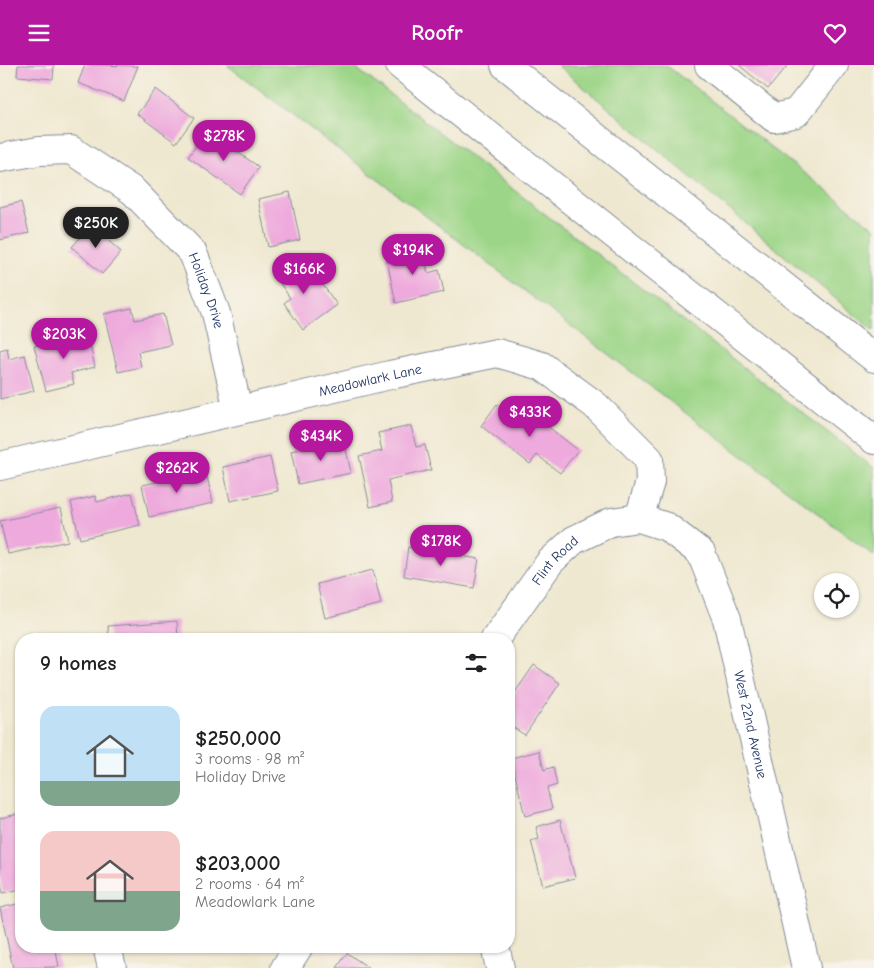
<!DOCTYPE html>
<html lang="en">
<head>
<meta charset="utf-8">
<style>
  body { margin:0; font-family:"Comic Neue",sans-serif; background:#f6f6f6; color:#202124; height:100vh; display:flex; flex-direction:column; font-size:19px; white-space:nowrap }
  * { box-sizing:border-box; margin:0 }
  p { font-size:16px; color:#757577 }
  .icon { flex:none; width:28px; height:28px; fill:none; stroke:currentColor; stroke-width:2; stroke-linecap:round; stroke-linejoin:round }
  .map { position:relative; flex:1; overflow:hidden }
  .side { position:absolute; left:15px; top:568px; width:500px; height:320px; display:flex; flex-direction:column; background:#fff; border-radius:20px; box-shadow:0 1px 4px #0004 }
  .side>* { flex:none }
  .tools { position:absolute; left:814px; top:508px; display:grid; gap:10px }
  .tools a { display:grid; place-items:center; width:45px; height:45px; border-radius:50%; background:#fff; box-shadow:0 1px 4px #0004; font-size:25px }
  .price { position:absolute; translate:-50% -42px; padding:0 11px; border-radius:18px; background:#b5179e; color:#fff; font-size:16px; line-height:32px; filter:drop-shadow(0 1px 2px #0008) }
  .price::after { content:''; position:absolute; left:50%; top:30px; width:15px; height:11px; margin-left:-8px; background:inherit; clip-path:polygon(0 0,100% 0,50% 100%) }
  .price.active { background:#222; color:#fff }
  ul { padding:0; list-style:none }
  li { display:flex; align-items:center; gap:15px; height:125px; padding:0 25px }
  li span { display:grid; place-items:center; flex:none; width:140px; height:100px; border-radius:15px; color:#555 }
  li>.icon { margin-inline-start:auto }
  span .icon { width:60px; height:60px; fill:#fffc; stroke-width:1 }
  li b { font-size:21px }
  h2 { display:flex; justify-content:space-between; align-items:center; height:60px; padding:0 25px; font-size:21px }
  header { display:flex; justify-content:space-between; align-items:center; height:65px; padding:0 25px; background:#b5179e; color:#fff; font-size:22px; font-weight:600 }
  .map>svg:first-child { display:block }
  .green { fill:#9cd587; stroke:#5c8272 }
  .building { fill:#eea9dd }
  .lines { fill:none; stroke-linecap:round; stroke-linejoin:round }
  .minor-casing { stroke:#858c97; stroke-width:30 }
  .highway-casing { stroke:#858c97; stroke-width:30 }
  .minor { stroke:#fff; stroke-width:28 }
  .highway { stroke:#fff; stroke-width:28 }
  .labels { text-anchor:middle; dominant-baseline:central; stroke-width:4; stroke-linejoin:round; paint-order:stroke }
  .street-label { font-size:14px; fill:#1b2f5e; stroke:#f7f3e8 }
</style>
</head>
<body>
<header><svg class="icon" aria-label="menu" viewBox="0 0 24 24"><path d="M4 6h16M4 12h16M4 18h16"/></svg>Roofr<svg class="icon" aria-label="heart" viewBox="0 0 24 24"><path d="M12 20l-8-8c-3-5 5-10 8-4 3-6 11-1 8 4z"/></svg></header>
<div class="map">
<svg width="874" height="903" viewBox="0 0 874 903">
  <rect width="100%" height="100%" fill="#f7f3e8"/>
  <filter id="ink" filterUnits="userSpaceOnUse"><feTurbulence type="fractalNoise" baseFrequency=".02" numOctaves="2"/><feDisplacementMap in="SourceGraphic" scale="10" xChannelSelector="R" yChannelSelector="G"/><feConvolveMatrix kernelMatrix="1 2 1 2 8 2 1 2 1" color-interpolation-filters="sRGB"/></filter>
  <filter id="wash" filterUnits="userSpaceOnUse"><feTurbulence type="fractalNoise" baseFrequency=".0096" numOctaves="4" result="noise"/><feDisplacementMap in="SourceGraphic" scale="20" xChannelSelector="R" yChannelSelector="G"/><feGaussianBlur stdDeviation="1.12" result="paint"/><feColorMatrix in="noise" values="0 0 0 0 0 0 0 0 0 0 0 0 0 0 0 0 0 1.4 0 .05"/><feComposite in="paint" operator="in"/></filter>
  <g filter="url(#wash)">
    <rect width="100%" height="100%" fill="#efe8d0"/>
    <path class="green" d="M227 0H352L874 403V491Z
      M557 0H666L874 163V266Z"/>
    <g id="blocks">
      <path class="building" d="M18 0H54L53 14 17 11Z
        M85 0 138 1 124 36 78 18Z
        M739 0H788L768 24Z
        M156 24 194 53 176 78 137 49Z
        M207 66 259 102 240 129 188 92Z
        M290 127 300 175 268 182 258 134Z
        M21 137 29 168 0 175V142Z
        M91 160 121 187 102 209 72 182Z
        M422 183 428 208 439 205 444 227 396 238 386 191Z
        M292 195 310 219 318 213 337 240 303 265 284 238 290 233 273 208Z
        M132 243 135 255 163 249 171 280 138 287 141 302 118 307 104 249Z
        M87 268 95 302 71 308 74 319 46 326 34 281Z
        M7 283 9 294 25 290 34 326 0 334V285Z
        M497 339 520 357 528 346 578 385 560 408 537 390 530 399 481 361Z
        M411 361 416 382 425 380 431 405 388 415 392 437 370 442 359 391 382 386 378 368Z
        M344 375 351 408 298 419 291 386Z
        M270 392 278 426 230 436 223 402Z
        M206 407 213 438 149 452 142 420Z
        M132 428 140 460 80 474 71 437 95 431 97 437Z
        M61 443 68 476 8 489 0 456Z
        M408 482 479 494 474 523 404 511Z
        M373 505 381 539 325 553 317 519Z
        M177 556 178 574H109L108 561Z
        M534 600 560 618 525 670 509 660V636Z
        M539 686 544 705 553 702 557 720 547 723 552 744 525 751 511 693Z
        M18 749 21 764V824L3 828 0 814V753Z
        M560 755 575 813 543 821 531 776 539 774 536 762Z
        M21 838V881H55L59 902 13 903 0 843Z
        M347 888 369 903H337Z"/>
    </g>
  </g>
  <g filter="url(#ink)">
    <use href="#blocks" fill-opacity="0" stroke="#858c97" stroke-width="1"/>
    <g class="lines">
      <defs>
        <g id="minor">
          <path d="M709 0 774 53 796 48 834 0"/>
          <path id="s1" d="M0 93 39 86 71 85 133 126 193 188 216 248 238 345"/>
          <path id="s2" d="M0 401 390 310 497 288 542 301 595 340 649 394 650 417 639 453"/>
          <path id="s3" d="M495 574 550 497 574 475 611 457 639 453 667 462 701 488 727 554 806 903"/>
          <path d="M107 881 112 903"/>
          <path d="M495 881 500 903"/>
          <path d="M285 903 299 881"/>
        </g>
        <path id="highway" d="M400 0 874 375
          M505 0 874 293"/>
      </defs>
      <use href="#minor" class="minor-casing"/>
      <use href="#highway" class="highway-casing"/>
      <use href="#minor" class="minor"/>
      <use href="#highway" class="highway"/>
    </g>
  </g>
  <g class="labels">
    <g class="street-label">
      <text stroke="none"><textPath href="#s1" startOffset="272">Holiday Drive</textPath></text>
      <text stroke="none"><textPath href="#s2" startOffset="380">Meadowlark Lane</textPath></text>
      <text stroke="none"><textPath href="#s3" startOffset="99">Flint Road</textPath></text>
      <text stroke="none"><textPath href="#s3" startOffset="448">West 22nd Avenue</textPath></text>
    </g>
  </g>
</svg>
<div class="tools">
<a><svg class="icon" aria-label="locate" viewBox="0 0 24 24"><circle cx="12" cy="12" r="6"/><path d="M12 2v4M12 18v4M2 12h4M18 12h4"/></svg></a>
</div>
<b class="price" style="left:224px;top:97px">$278K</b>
<b class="price active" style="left:96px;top:184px">$250K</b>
<b class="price" style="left:413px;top:211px">$194K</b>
<b class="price" style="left:304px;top:230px">$166K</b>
<b class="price" style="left:64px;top:295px">$203K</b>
<b class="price" style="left:530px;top:373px">$433K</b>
<b class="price" style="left:321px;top:397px">$434K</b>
<b class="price" style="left:177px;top:429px">$262K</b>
<b class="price" style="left:441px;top:502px">$178K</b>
<section class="side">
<h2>9 homes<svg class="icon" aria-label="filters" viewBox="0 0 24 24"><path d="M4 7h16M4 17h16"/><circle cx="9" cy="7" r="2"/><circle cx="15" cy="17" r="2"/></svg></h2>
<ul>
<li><span style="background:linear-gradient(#bfe0f5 75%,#7fa58c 0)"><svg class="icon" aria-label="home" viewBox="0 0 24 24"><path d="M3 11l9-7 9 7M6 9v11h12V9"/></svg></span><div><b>$250,000</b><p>3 rooms · 98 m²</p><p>Holiday Drive</p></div></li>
<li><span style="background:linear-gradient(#f6c9c9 60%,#7fa58c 0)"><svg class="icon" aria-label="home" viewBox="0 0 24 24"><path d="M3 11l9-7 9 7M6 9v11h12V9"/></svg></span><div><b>$203,000</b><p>2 rooms · 64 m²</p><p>Meadowlark Lane</p></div></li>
</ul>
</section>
</div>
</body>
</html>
